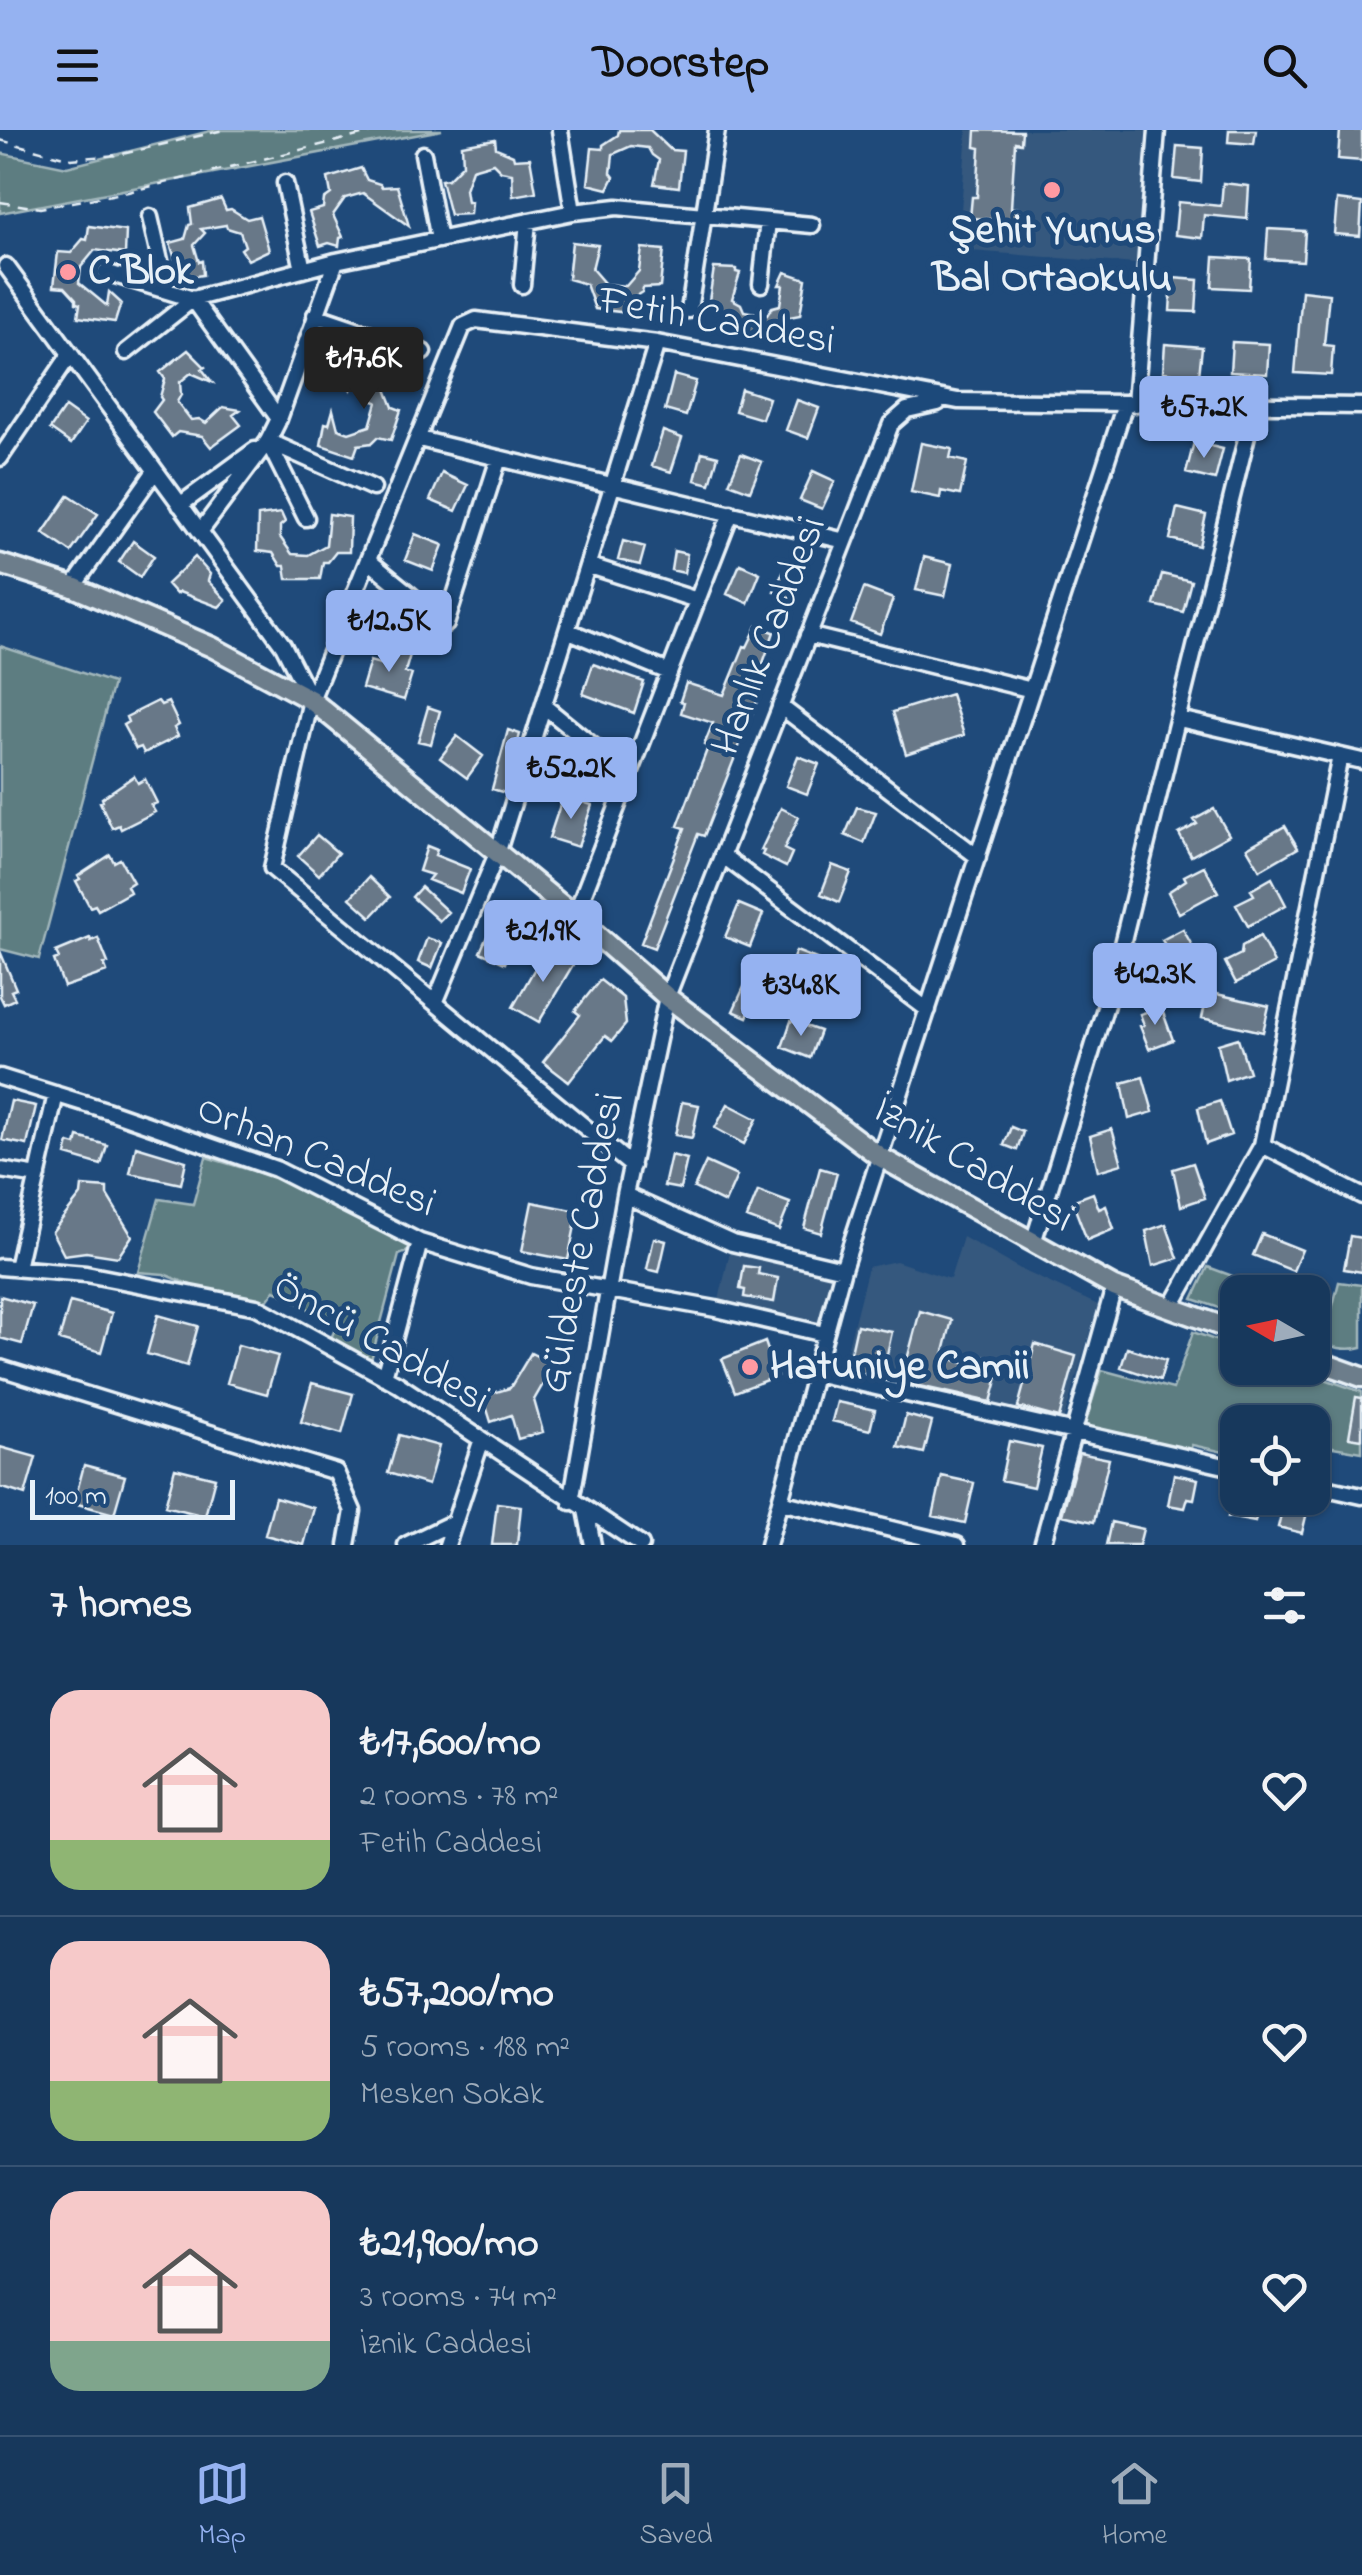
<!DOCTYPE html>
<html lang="en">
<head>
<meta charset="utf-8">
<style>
  body { margin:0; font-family:"Indie Flower",sans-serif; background:#203f62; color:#f1f3f6; height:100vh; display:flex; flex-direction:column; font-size:38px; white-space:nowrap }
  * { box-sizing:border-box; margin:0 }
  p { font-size:32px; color:#9eacbb }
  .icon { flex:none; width:55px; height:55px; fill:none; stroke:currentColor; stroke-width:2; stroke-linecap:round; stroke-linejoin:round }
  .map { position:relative; height:1415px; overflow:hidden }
  .details { display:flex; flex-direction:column; background:#17385c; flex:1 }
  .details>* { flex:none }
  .needle { width:65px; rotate:279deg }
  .tools { position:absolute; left:1220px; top:1145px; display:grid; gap:20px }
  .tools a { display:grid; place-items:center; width:110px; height:110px; border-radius:20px; background:#17385c; box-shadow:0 2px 8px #0004,0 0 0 2px #365272; font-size:50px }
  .scale { position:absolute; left:30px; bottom:25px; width:205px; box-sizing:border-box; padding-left:10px; border:5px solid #e8f1f8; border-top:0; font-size:28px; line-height:35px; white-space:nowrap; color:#e8f1f8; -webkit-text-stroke:8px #1f4a7a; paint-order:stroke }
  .price { position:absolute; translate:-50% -85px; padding:0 22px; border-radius:10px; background:#95b2f1; color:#111; font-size:32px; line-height:65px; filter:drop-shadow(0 2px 5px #0008) }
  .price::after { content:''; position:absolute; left:50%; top:60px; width:30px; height:22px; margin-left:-15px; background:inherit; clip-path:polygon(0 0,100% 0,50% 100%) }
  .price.selected { background:#222; color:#fff }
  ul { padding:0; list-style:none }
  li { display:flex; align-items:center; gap:30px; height:250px; padding:0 50px }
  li+li { border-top:2px solid #365272 }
  li span { display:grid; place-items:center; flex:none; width:280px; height:200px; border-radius:30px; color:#555 }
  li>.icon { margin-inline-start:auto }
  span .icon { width:120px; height:120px; fill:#fffc; stroke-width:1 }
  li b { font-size:42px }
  h2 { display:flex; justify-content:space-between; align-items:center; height:120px; padding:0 50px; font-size:42px }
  header { display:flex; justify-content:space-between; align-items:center; height:130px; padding:0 50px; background:#95b2f1; color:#111; font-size:45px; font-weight:800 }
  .menu { display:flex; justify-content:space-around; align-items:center; height:140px; border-top:2px solid #365272; background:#17385c; font-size:28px; color:#9eacbb }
  .menu a { display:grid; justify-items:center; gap:5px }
  .menu .selected { color:#95b2f1 }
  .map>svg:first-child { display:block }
  .built { fill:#35587e }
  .green { fill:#5d7d81; stroke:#a2b7bc; stroke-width:2.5 }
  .building { fill:#687888; stroke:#e8f1f8; stroke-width:2.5 }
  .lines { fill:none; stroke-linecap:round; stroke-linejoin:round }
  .minor-casing { stroke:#e8f1f8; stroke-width:21 }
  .major-casing { stroke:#e8f1f8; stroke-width:25 }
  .path { stroke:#e8f1f8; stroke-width:2.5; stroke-dasharray:10 8; stroke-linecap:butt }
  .minor { stroke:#1f4a7a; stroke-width:14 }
  .major { stroke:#6c7d8b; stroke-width:18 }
  .poi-dot { fill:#ff9aa2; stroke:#1f4a7a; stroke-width:4 }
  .labels { text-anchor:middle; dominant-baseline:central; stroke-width:10; stroke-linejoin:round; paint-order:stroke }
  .poi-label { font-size:42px; font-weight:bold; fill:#e8f1f8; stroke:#1f4a7a; text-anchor:start }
  .street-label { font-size:42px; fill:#e8f1f8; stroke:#1f4a7a }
</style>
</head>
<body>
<header><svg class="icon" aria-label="menu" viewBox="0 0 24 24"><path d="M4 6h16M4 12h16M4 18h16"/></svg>Doorstep<svg class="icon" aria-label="search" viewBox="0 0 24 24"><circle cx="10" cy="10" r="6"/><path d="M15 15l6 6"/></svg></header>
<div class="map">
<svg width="1362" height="1415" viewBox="0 0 1362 1415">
  <rect width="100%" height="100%" fill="#1f4a7a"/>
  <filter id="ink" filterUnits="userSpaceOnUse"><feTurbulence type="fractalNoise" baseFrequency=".01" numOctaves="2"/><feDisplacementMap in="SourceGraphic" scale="20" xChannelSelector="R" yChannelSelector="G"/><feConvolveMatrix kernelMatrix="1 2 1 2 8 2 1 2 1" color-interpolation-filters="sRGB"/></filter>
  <g filter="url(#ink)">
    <path class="built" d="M967 0H1146L1136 134 958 120Z
      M963 1107 1024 1141 1098 1175 1062 1295 841 1244 868 1137 896 1131 950 1149Z
      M732 1113 843 1139 824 1204 717 1179Z"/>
    <path class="green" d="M214 0H442L0 83V23L67 37Z
      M0 516 113 553 39 829 0 819Z
      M206 1027 287 1051 413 1119 399 1125 371 1230 331 1208 337 1195 275 1160 267 1171 198 1158 164 1144 138 1142 159 1069 193 1074Z
      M1208 1137 1276 1162H1238L1237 1184 1193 1169Z
      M1339 1152 1362 1155V1217C1344 1222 1330 1216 1313 1210V1176L1331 1183Z
      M1193 1202 1237 1218 1238 1238H1293L1362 1262V1322L1327 1316 1330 1303 1313 1296 1312 1292 1275 1281 1272 1292H1238L1237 1325 1192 1315 1189 1323 1084 1296 1102 1240 1173 1259Z"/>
    <path class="building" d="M619 0H650L671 20 683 21 679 57 654 54 659 30 652 25 648 18 631 16 613 24 611 43 614 47 608 59 588 54 592 18 603 19V15L618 5Z
      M976 0 1022 1 1021 13 1015 12 1011 78H1017L1016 91 970 88 972 67H977L980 18 975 17Z
      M1229 0H1256L1254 14 1228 12Z
      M1340 0H1362V31L1338 29Z
      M495 9 496 18 513 25 514 29 530 28 536 62 513 66 512 43 501 41 493 33 472 39 465 59 467 72H471L470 84 450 85 441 50 448 49 463 34 462 15Z
      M1177 16 1203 18 1201 52 1174 49Z
      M361 38 367 50 380 54 382 57 397 56 409 96 363 63 345 68 333 85 343 107 340 108 339 116 329 113 320 116 309 82 323 78 324 69 331 64 328 48Z
      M1223 53 1249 56 1247 89 1204 85 1202 108 1175 105 1178 72 1221 76Z
      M221 69 226 80 231 79 247 89 259 86 269 120 248 130 241 119 245 116 240 102 227 98 226 95 201 99 205 103 194 115 199 132 202 131 203 145 181 148 170 113 185 109 189 95 192 94 190 78Z
      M1337 70 1362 73 1360 106 1334 104Z
      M89 96 126 101 125 124 95 120 81 137 79 153 107 176 109 162 121 173 115 192 78 187 80 174 76 173V169L65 157 54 156 58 122 71 123 83 109 87 110Z
      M1268 99 1305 101 1303 131 1266 129Z
      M572 112 598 115 592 139 605 154 626 156 639 141 642 118 664 120 660 157 643 158 642 162 631 169 629 183 595 179 586 154 568 149Z
      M1214 127 1251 129 1249 159 1212 157Z
      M714 138 736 139V142L740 143 732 169 741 174 744 181 767 185 772 177 780 175 783 155H779L785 142 806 149 800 185 779 189 778 193 771 196 768 211 736 205 724 180 708 177Z
      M1172 148 1198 150 1196 182 1170 181Z
      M1302 161 1329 164 1324 215 1333 216 1331 245 1295 243Z
      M1232 212 1269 214 1267 244 1230 242Z
      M1165 214 1202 217 1199 246 1163 242Z
      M188 220 205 237 202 239 212 252 191 243 180 252 181 265 177 272 191 290 199 289 206 293 223 277 240 280 233 285 241 295 211 317 202 306 178 302 172 307 153 282 162 270 160 267 165 249 160 242Z
      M354 230 388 242 384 254 393 277 401 280 391 310 378 307 372 313 358 315 354 326 321 315 325 293 329 294 333 280 338 299 349 303 370 296 377 272 374 271 373 263 353 253 351 260 339 242 351 240Z
      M674 245 696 251 686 286 665 280Z
      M741 259 769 268 762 289 735 281Z
      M797 270 819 278 808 308 786 300Z
      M65 277 86 292 71 314 50 299Z
      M663 301 682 308 671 342 652 336Z
      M1194 312 1223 319 1215 350 1186 343Z
      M921 313 952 319 950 328 967 332 960 365 941 361 940 368 911 362Z
      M702 322 718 326 710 354 695 350Z
      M741 324 762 332 750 361 729 353Z
      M813 341 835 351 822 379 800 370Z
      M442 343 468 355 456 381 430 370Z
      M69 365 98 384 71 422 43 403Z
      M1177 378 1206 385 1199 416 1170 409Z
      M281 383 285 392 280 396V407L292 424 308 425 326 415 329 384 350 387 349 422H336L328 432H323L320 449H287L285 436H281L273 423 257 421 258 386Z
      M415 404 443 415 433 441 405 430Z
      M133 411 154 426 140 447 119 432Z
      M623 411 645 417 640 435 618 430Z
      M674 421 687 424 684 443 671 440Z
      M195 427 210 444 208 451 226 470 219 477 179 462 176 464 167 454Z
      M924 427 952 434 945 466 916 460Z
      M740 434 760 443 748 473 727 464Z
      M783 442 799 450 790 468 774 461Z
      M1162 444 1191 451 1183 482 1154 475Z
      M864 458 893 469 880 504 851 493Z
      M757 496 774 502 757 550 764 553 704 706 698 704 654 818 641 813 685 698 678 696 708 617 704 615 713 593 681 583 684 572 680 571 686 553 724 565 744 516 747 517Z
      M385 518 410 525 405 542 412 544 404 570 362 558 370 531 380 534Z
      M593 534 644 552 634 583 583 564Z
      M951 564 964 605 906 624 893 582Z
      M158 571 161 575 168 572 179 595 174 598 178 606 144 623 141 617 136 619 123 595 128 592 126 587Z
      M428 577 440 581 431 614 418 611Z
      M508 600 520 604 505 663 492 659Z
      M457 606 483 626 467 648 440 628Z
      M798 626 819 634 807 664 786 656Z
      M134 646 138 653 145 649 157 673 151 675 155 682 121 699 119 695 112 698 100 672 103 671 102 668Z
      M563 666 592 675 578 717 549 708Z
      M857 677 876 682 864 713 845 705Z
      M781 678 799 687 784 719 792 723 786 737 762 725 764 721 761 720Z
      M1214 679 1229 705 1191 726 1179 704 1197 694 1194 690Z
      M1285 696 1298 718 1260 740 1247 718Z
      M317 705 338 723 319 745 298 726Z
      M427 716 437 720 435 725 470 739 461 763 428 750 432 745 419 741Z
      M110 725 114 732 120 729 133 752 127 756 130 762 98 780 95 775 90 777 76 751 80 749 78 746Z
      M832 735 851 742 839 772 821 764Z
      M1204 736 1218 762 1179 783 1168 762 1186 750 1184 746Z
      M369 747 390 767 371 787 350 768Z
      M1272 748 1286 775 1248 796 1236 774 1254 765 1251 760Z
      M421 757 448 782 439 791 412 767Z
      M739 774 763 784 750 817 725 807Z
      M496 786 521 798 505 833 480 822Z
      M1183 799 1197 825 1158 846 1146 825 1165 815 1162 810Z
      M1260 806 1274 833 1236 853 1225 832 1241 824 1242 816Z
      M90 808 91 811 98 808 108 833 104 834 107 842 64 857 54 830 59 828 56 822Z
      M427 808 442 813 432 838 418 832Z
      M547 817 574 833 539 892 513 877Z
      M0 821 16 859 11 861 15 869 4 874 0 866Z
      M796 821 829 834 818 861 785 847Z
      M600 850 623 868 626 894 612 911 605 906 569 952 543 932 580 885 575 881Z
      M745 855 759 861 747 887 733 881Z
      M1208 862 1269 876 1263 902 1202 888Z
      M1161 877 1173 910 1149 919 1140 896 1144 895 1140 884Z
      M791 891 820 901 810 928 782 917Z
      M1238 908 1249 942 1226 950 1218 914Z
      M1143 947 1153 982 1129 989 1122 953Z
      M11 971 36 976 27 1015 2 1010Z
      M1220 971 1231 1005 1206 1014 1198 978Z
      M682 972 699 975 692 1008 675 1005Z
      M728 974 757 989 744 1014 715 998Z
      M1011 997 1023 1002 1017 1020 1004 1015Z
      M1112 999 1122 1034 1098 1041 1090 1006Z
      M78 1007 107 1015 101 1035 66 1025 69 1013 76 1015Z
      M136 1016 186 1031 181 1054 130 1043Z
      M671 1025 687 1029 680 1059 664 1056Z
      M706 1032 737 1046 725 1073 694 1058Z
      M1193 1033 1205 1068 1181 1076 1173 1039Z
      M820 1038 837 1043 821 1103 804 1098Z
      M82 1056 107 1058V1065L132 1106 118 1127 86 1122 64 1125 52 1102 81 1065Z
      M758 1061 790 1073 779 1100 747 1088Z
      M1093 1063 1099 1079 1106 1076 1114 1099 1087 1110 1072 1071Z
      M532 1072 578 1081 568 1130 522 1121Z
      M1166 1094 1178 1128 1153 1136 1146 1101Z
      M1262 1104 1302 1120 1293 1141 1253 1125Z
      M1350 1106 1362 1108V1142L1344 1139Z
      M654 1108 666 1111 659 1142 647 1139Z
      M744 1136 759 1138 758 1144 778 1148 774 1172 744 1167 745 1160 740 1159Z
      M0 1166 33 1175 22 1214 0 1208Z
      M70 1172 112 1183 101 1222 59 1210Z
      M920 1181 952 1190 943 1226 973 1236 975 1224 1002 1232 991 1272 901 1252Z
      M158 1185 198 1196 187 1236 147 1224Z
      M857 1195 892 1202 882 1247 847 1240Z
      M765 1212 777 1246 735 1262 722 1229Z
      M1035 1214 1076 1226 1059 1288 1018 1277Z
      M238 1215 278 1226 267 1264 227 1253Z
      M1127 1218 1166 1230 1160 1250 1121 1237Z
      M531 1223 554 1235 534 1270 543 1302 518 1309 511 1285 491 1292 483 1266 510 1258Z
      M312 1253 353 1264 342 1304 301 1292Z
      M1356 1267 1362 1268V1309L1349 1307Z
      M837 1272 875 1280 870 1300 832 1291Z
      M906 1285 932 1292 924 1323 898 1317Z
      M399 1305 439 1316 428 1355 388 1343Z
      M1009 1311 1042 1318 1033 1357 1001 1350Z
      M0 1317 36 1327 25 1365 0 1357Z
      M1079 1323 1109 1329 1094 1392 1062 1385Z
      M84 1335 125 1346 114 1384 74 1373Z
      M175 1338 215 1348 205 1386 165 1376Z
      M1174 1344 1198 1349 1194 1369 1188 1368 1185 1378 1168 1375Z
      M942 1346 974 1353 965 1393 933 1386Z
      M275 1367 314 1378 304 1415 265 1405Z
      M1232 1368H1260L1255 1392 1228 1387Z
      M1285 1368 1309 1374 1302 1403 1278 1397Z
      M497 1373 521 1376 517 1415H492Z
      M1111 1392 1143 1399 1139 1415H1106Z"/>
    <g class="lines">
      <defs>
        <path id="minor" d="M560 0 573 82
          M423 24 439 110
          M285 53 303 140
          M150 87 167 161
          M6 136 283 515 311 570
          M105 142 193 169 279 289
          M761 154 768 91
          M522 155 528 91
          M689 180 717 0
          M315 185 423 222
          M126 222 193 169 336 131 573 82 617 77 812 95
          M1135 274 1157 0
          M419 309 845 411
          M268 311 373 358
          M268 312 306 388
          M0 328 69 226
          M180 375 255 320
          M200 402 268 311 279 289 336 131
          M369 431 446 494 499 328
          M590 436 697 470
          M73 457 155 341
          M569 501 669 542
          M808 505 1032 560
          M780 576 978 727
          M545 577 629 645
          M1179 589 1362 631
          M722 725 928 880
          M575 786 731 383
          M435 873 498 721 657 213
          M0 947 106 980 276 1039 420 1112 531 1146 716 1179 824 1204
          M1262 1015 1362 1066
          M632 1036 272 738 311 570 463 196 476 190 657 213 958 271 1362 276
          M0 1040 38 1046
          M625 1065 732 1113 843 1139
          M1033 1113 1112 855 1254 277
          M0 1137 86 1144 257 1177 398 1254 641 1415
          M17 1138 56 964
          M1171 1178 1262 1015 1340 626
          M0 1238 336 1342 353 1381 347 1415
          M814 1243 1238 1339
          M384 1247 420 1112
          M1312 1355 1362 1366
          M571 1372 625 1065 667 867 891 294 907 280 938 273
          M780 1372 957 1415
          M586 1380 593 1415
          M406 1415 454 1392
          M447 1415 481 1312
          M768 1415 843 1139 1125 274
          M1042 1415 1114 1157"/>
        <path id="major" d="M0 434 73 457 212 517 311 570 575 786 667 867 880 1027 1114 1157 1238 1202
          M1312 1229 1362 1247"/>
      </defs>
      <use href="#minor" class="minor-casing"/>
      <use href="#major" class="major-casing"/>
      <path class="path" d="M0 10 71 29 118 25 224 0
        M0 72 40 78 128 62 382 0"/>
      <use href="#minor" class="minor"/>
      <use href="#major" class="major"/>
    </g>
  </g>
  <g class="poi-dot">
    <circle cx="1052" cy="60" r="10"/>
    <circle cx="68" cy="142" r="10"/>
    <circle cx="750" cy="1237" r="10"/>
  </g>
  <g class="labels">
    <g class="poi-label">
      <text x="1052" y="101" text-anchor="middle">Şehit Yunus<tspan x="1052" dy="48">Bal Ortaokulu</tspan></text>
      <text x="88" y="142">C Blok</text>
      <text x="770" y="1237">Hatuniye Camii</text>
    </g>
    <g class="street-label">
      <text transform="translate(717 192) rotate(10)">Fetih Caddesi</text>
      <text transform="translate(770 506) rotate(-69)">Hanlık Caddesi</text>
      <text transform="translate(316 1027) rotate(23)">Orhan Caddesi</text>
      <text transform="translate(973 1035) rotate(31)">İznik Caddesi</text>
      <text transform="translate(583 1113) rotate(-79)">Güldeste Caddesi</text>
      <text transform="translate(381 1214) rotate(30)">Öncü Caddesi</text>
    </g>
  </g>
</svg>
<div class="tools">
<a><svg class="needle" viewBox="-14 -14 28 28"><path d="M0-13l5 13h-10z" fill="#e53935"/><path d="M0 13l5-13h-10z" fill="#9eacbb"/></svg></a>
<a><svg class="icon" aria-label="locate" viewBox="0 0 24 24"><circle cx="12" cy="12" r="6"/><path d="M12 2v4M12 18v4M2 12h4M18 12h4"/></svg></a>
</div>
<div class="scale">100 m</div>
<b class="price selected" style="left:364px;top:282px">₺17.6K</b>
<b class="price" style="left:1204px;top:331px">₺57.2K</b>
<b class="price" style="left:389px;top:545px">₺12.5K</b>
<b class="price" style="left:571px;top:692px">₺52.2K</b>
<b class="price" style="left:543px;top:855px">₺21.9K</b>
<b class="price" style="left:1155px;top:898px">₺42.3K</b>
<b class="price" style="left:801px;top:909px">₺34.8K</b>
</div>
<section class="details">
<h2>7 homes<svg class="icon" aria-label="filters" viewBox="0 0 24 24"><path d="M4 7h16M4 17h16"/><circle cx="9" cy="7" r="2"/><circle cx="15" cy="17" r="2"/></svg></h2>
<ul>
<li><span style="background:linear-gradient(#f6c9c9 75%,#8fb573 0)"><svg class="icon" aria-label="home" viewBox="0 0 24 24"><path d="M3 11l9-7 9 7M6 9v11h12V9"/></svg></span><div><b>₺17,600/mo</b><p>2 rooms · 78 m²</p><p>Fetih Caddesi</p></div><svg class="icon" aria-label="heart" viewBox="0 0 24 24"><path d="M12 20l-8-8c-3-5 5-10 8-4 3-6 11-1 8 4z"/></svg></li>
<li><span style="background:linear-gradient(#f6c9c9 70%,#8fb573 0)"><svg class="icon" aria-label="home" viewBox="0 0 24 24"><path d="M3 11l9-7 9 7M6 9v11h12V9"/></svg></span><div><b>₺57,200/mo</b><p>5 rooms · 188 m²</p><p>Mesken Sokak</p></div><svg class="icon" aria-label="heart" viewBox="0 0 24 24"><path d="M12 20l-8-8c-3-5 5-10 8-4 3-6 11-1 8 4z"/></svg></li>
<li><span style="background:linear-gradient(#f6c9c9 75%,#7fa58c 0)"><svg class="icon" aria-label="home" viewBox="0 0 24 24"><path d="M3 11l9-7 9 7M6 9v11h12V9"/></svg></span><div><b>₺21,900/mo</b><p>3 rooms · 74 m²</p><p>İznik Caddesi</p></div><svg class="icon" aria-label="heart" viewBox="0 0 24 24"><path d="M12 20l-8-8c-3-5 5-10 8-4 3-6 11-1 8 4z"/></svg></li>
</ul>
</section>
<nav class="menu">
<a class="selected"><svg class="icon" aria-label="map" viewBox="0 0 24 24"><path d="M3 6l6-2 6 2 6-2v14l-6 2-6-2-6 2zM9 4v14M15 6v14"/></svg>Map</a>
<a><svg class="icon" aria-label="saved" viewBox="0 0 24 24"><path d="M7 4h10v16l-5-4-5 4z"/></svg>Saved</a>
<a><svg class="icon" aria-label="home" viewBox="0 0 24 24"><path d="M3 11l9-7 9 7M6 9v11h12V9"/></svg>Home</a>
</nav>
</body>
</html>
